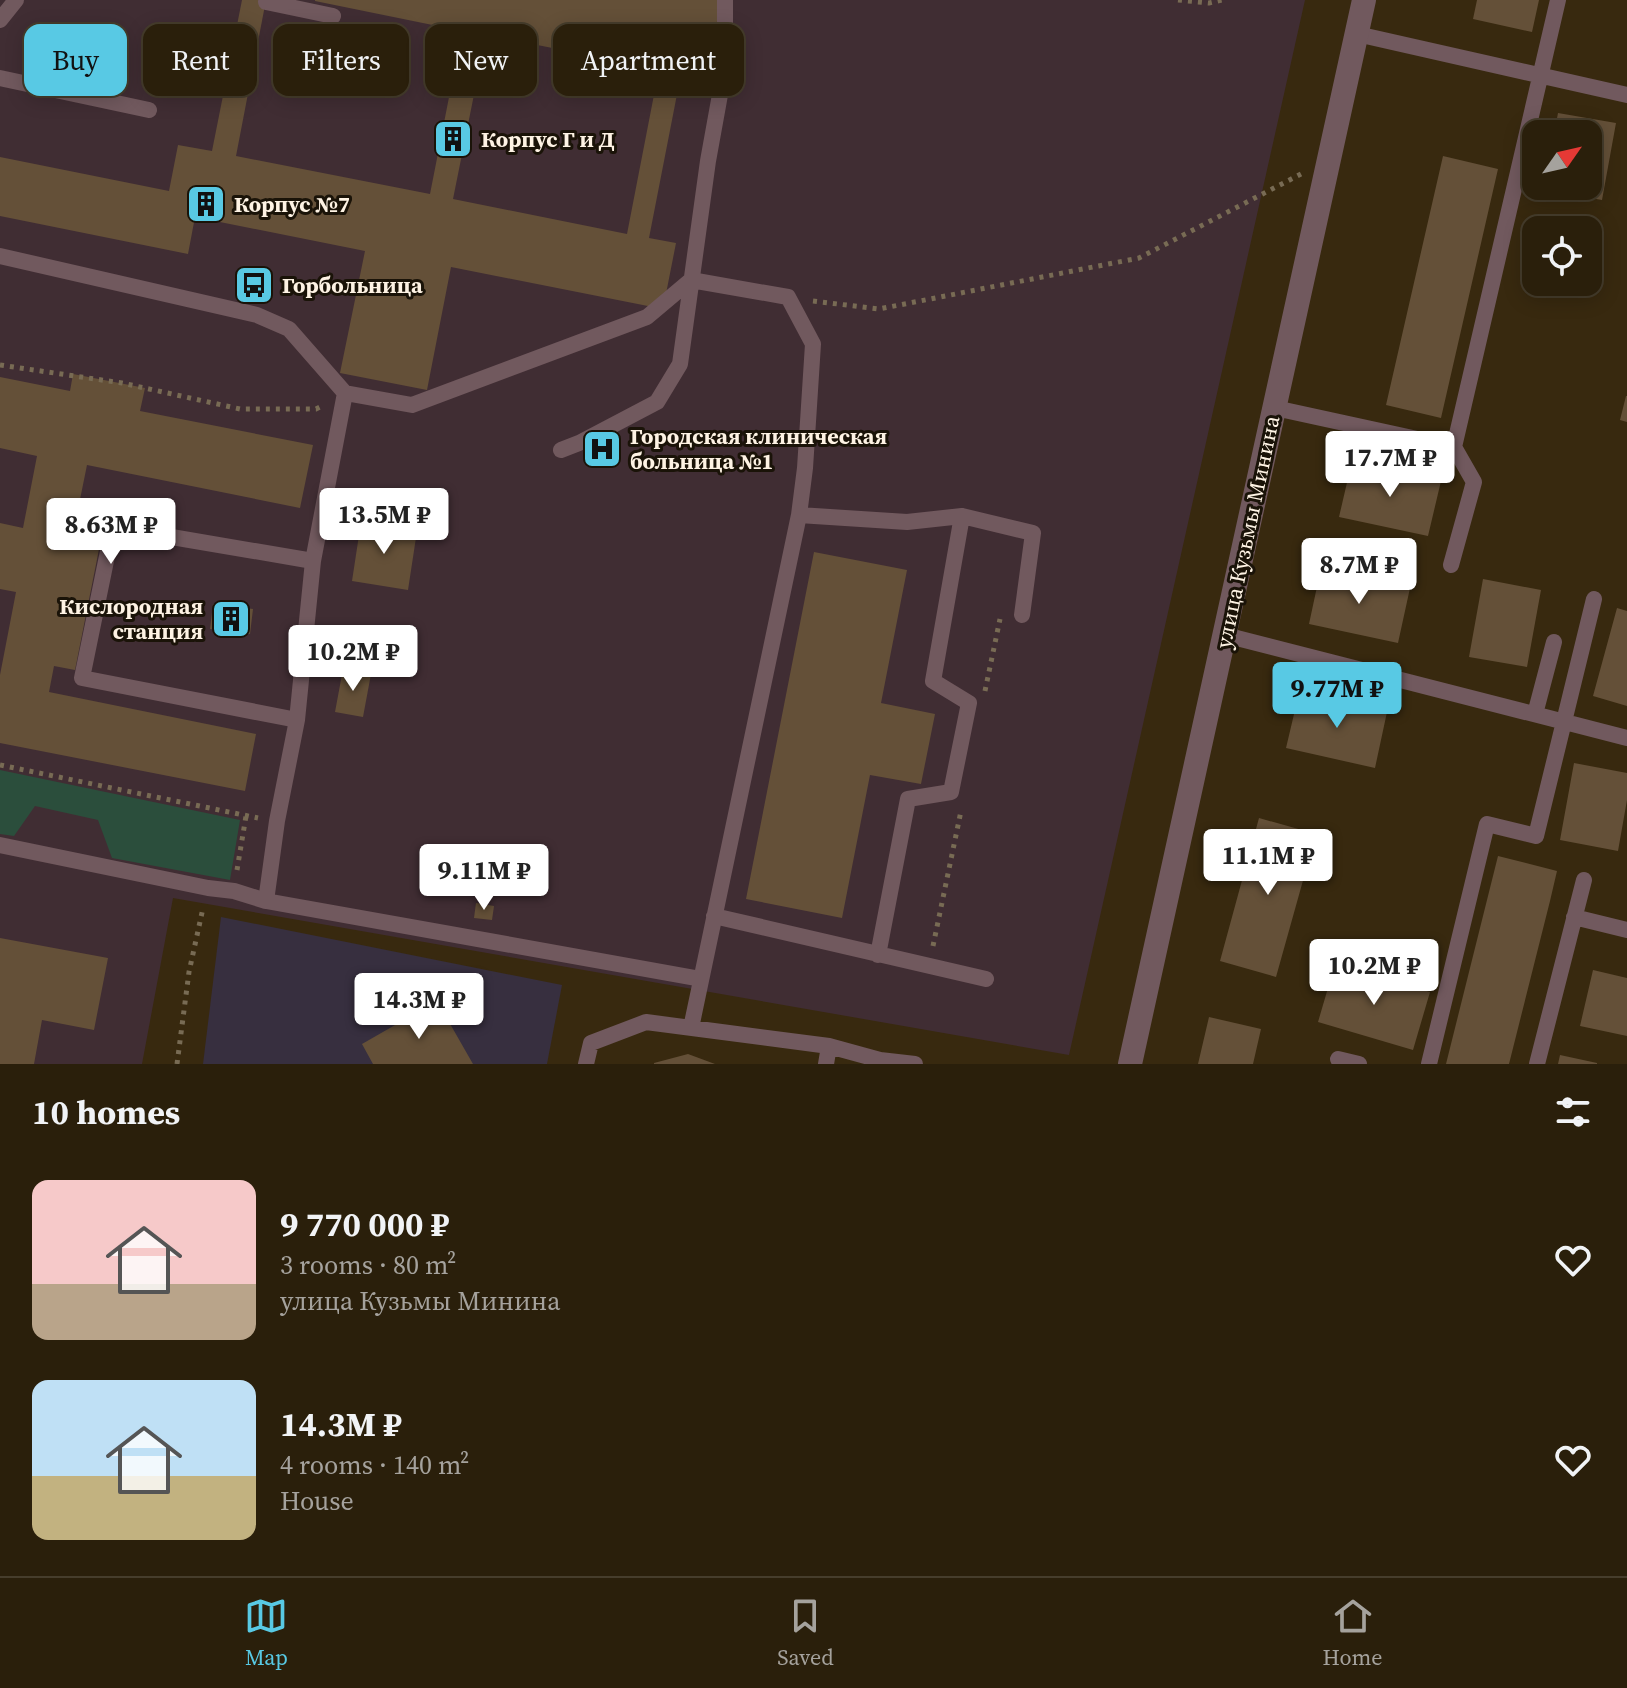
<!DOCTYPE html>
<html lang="en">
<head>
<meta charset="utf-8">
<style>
  body { margin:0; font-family:"Source Serif 4",serif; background:#362c19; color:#f1f3f6; height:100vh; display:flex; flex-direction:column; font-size:30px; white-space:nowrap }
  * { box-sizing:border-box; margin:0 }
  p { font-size:26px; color:#a5a29d }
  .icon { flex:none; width:44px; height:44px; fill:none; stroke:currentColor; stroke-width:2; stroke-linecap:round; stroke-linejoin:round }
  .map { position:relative; height:1064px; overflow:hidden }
  .side { display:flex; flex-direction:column; background:#2a1f0b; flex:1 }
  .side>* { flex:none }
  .banner { position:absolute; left:24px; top:24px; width:800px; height:72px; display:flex; gap:16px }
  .needle { width:52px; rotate:56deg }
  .controls { position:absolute; left:1522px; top:120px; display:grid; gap:16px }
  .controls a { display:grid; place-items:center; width:80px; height:80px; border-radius:16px; background:#2a1f0b; box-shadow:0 4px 20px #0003,0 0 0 2px #463d2c; font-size:40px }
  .price { position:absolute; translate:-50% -68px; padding:0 18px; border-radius:8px; background:#fff; color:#222; font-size:26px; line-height:52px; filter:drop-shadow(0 2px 4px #0008) }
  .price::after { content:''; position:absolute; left:50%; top:48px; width:24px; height:18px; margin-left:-12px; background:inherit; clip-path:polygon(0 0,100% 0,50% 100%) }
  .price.current { background:#58c9e4; color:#111 }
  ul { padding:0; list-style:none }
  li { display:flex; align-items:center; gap:24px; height:200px; padding:0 32px }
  li span { display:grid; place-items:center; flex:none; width:224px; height:160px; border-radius:16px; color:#555 }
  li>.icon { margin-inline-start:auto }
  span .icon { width:96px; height:96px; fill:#fffc; stroke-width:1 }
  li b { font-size:34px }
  h2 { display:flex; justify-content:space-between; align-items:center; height:96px; padding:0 32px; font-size:34px }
  .chip { padding:0 28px; border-radius:16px; background:#2a1f0b; box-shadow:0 4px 20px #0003,0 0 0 2px #463d2c; font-size:28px; line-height:72px }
  .chip.current { background:#58c9e4; color:#111 }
  .tabs { display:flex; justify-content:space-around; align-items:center; height:112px; border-top:2px solid #463d2c; background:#2a1f0b; font-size:22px; color:#a5a29d }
  .tabs a { display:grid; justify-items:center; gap:4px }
  .tabs .current { color:#58c9e4 }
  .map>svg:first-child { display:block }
  .education { fill:#372f3f }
  .medical { fill:#402d33 }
  .green { fill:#2b4e3c }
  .building { fill:#645038; fill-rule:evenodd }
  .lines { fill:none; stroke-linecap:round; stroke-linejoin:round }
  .path { stroke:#786b54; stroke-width:5; stroke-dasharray:4 6; stroke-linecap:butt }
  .service { stroke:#71595e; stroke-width:16 }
  .minor { stroke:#71595e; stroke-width:24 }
  .labels { text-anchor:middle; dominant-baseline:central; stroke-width:6; stroke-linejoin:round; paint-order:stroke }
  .poi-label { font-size:22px; font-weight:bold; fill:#fef3e4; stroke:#1a1308; text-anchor:start }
  .street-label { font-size:22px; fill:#fef3e4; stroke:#1a1308 }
</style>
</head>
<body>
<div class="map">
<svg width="1627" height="1064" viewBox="0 0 1627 1064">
  <rect width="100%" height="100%" fill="#38290f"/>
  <path class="education" d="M221 917 562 985 547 1064H203Z"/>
  <path class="medical" d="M0 0H1305L1069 1055 173 898 142 1064H0Z"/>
  <path class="green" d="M0 770 240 820 230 880 112 858 98 820 35 806 14 836 0 834Z"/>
  <path class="building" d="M242 0H266L236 156 430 194 462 31 315 1V0H721L705 84 680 79 649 238 676 243 663 309 451 267 427 390 340 373 365 251 195 217 188 254 0 216V157L169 191 178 145 212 151ZM486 35 659 69 627 234 453 199Z
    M1477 0H1539L1532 32 1473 19Z
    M1558 113 1616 123 1602 200 1545 190V186H1588V134H1554Z
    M1443 156 1498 169 1441 418 1386 405Z
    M73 374 145 388 140 411 313 445 300 508 87 465 74 529 102 534 75 670 54 666 49 692 256 734 245 791 0 743V675L16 592 0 589V523L23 528 37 456 0 448V377L70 391Z
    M1626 396H1627V422L1620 420Z
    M1352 461 1441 481 1428 536 1339 517Z
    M361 522 417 531 408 590 352 581Z
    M814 552 907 570 881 703 935 714 921 784 870 775 842 918 746 899Z
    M1321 568 1410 588 1398 643 1309 624Z
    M1483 579 1541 590 1527 667 1469 657Z
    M213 604 253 609 250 634 210 629Z
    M1617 608 1627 611V706L1593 696Z
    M343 669 371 674 363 717 335 712Z
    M1299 693 1387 712 1375 768 1286 748Z
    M1574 763 1627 773V800L1618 851 1560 840Z
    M1259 818 1316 834 1276 977 1220 961Z
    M1498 856 1557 871 1550 901 1509 1064H1446Z
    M476 903 494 906 492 920 474 918Z
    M0 938 108 958 94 1030 42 1020 34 1064H0Z
    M1335 964 1430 992 1413 1050 1318 1022Z
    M1593 970 1627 978V1036L1580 1026Z
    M437 1001 473 1064H373L362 1044Z
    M1209 1017 1261 1029 1253 1064H1198Z
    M688 1054 715 1064H654V1063Z
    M1560 1055 1597 1063V1064H1558Z"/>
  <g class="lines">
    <path class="path" d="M1178 0 1209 3 1222 0
      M813 301 879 309 1139 258 1301 174
      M0 365 122 383 240 409H316L322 406
      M985 691 1000 619
      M0 765 258 818
      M237 870 246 816
      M933 946 961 811
      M177 1064 189 972 203 908"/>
    <path class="service" d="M266 2 333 16
      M0 20 16 0
      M1357 34 1627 95
      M0 78 149 110
      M0 256 257 315 289 329 345 393 412 405 647 317 691 280 788 297 813 344 805 468 799 515 691 1028
      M1275 408 1454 447 1558 0
      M561 450 579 443 657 402 680 364 708 161 725 67V0
      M799 515 907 522 962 516 1033 533 1022 615
      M1451 565 1474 482 1454 447
      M1225 635 1627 738
      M1535 714 1554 642
      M297 720 82 678 113 527 313 561
      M0 845 208 888 234 891 266 901 701 979
      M266 901 277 821 297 720 313 561 345 393
      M714 916 986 979
      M1574 917 1627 930
      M878 955 908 799 951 792 969 703 933 681 962 516
      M1338 1059 1359 1064
      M586 1064 591 1043 646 1022 829 1046 880 1060 915 1064
      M826 1064 829 1046
      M1429 1064 1487 824 1536 836 1594 599
      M1537 1064 1584 880"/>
    <path class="minor" d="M1130 1064 1364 0"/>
  </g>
  <defs>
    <symbol id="building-square" viewBox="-11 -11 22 22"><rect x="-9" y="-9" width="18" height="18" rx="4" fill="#58c9e4" stroke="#1a1308"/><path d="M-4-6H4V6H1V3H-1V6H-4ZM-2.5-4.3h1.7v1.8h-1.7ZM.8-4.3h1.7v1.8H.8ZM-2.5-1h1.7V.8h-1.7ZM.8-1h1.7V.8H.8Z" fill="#111"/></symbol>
    <symbol id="bus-square" viewBox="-11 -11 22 22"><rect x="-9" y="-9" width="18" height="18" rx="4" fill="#58c9e4" stroke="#1a1308"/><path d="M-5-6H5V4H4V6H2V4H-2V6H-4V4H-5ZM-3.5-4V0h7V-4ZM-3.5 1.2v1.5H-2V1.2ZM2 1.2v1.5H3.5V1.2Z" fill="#111"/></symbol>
    <symbol id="hospital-square" viewBox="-11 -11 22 22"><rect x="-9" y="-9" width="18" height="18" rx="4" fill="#58c9e4" stroke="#1a1308"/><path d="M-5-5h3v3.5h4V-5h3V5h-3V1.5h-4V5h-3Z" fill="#111"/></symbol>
  </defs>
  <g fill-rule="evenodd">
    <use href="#building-square" x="431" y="117" width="44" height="44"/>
    <use href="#building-square" x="184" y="182" width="44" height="44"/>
    <use href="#bus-square" x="232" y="263" width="44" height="44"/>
    <use href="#hospital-square" x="580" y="427" width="44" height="44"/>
    <use href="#building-square" x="209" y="597" width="44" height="44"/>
  </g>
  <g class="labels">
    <g class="poi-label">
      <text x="481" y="139">Корпус Г и Д</text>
      <text x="234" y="204">Корпус №7</text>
      <text x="282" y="285">Горбольница</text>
      <text x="630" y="436">Городская клиническая<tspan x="630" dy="25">больница №1</tspan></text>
      <text x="203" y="606" text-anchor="end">Кислородная<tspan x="203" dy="25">станция</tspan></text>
    </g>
    <g class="street-label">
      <text transform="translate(1247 532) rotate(-78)">улица Кузьмы Минина</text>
    </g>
  </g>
</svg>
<div class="controls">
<a><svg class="needle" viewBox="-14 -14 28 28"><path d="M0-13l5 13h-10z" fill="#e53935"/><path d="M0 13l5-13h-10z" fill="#a5a29d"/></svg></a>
<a><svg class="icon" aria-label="locate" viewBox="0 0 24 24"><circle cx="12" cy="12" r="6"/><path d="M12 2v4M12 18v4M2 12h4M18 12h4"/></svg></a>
</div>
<b class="price" style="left:1390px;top:499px">17.7M ₽</b>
<b class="price" style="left:384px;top:556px">13.5M ₽</b>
<b class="price" style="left:111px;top:566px">8.63M ₽</b>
<b class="price" style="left:1359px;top:606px">8.7M ₽</b>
<b class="price" style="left:353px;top:693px">10.2M ₽</b>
<b class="price current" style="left:1337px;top:730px">9.77M ₽</b>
<b class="price" style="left:1268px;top:897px">11.1M ₽</b>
<b class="price" style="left:484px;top:912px">9.11M ₽</b>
<b class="price" style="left:1374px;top:1007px">10.2M ₽</b>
<b class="price" style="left:419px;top:1041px">14.3M ₽</b>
<div class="banner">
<a class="chip current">Buy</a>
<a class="chip">Rent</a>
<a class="chip">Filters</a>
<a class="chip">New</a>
<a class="chip">Apartment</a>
</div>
</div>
<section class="side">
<h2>10 homes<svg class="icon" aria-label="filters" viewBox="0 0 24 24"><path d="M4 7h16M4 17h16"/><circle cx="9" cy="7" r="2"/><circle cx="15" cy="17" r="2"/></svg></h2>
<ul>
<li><span style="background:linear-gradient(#f6c9c9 65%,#b9a48a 0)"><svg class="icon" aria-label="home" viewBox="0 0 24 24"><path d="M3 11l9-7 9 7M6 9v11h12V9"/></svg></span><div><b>9 770 000 ₽</b><p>3 rooms · 80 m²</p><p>улица Кузьмы Минина</p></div><svg class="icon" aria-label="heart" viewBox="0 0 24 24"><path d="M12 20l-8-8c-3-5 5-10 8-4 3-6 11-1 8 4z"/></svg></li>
<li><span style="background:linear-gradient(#bfe0f5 60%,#c2b280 0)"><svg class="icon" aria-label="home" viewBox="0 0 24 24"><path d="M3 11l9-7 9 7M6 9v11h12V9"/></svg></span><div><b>14.3M ₽</b><p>4 rooms · 140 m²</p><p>House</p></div><svg class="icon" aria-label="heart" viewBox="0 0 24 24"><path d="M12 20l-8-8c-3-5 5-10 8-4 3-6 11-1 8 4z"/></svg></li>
</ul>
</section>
<nav class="tabs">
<a class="current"><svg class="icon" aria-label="map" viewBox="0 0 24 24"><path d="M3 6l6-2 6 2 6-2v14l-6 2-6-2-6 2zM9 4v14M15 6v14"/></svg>Map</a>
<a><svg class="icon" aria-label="saved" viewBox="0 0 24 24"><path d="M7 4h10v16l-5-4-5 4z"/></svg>Saved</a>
<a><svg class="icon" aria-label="home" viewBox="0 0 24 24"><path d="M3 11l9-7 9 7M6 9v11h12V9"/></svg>Home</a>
</nav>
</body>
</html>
